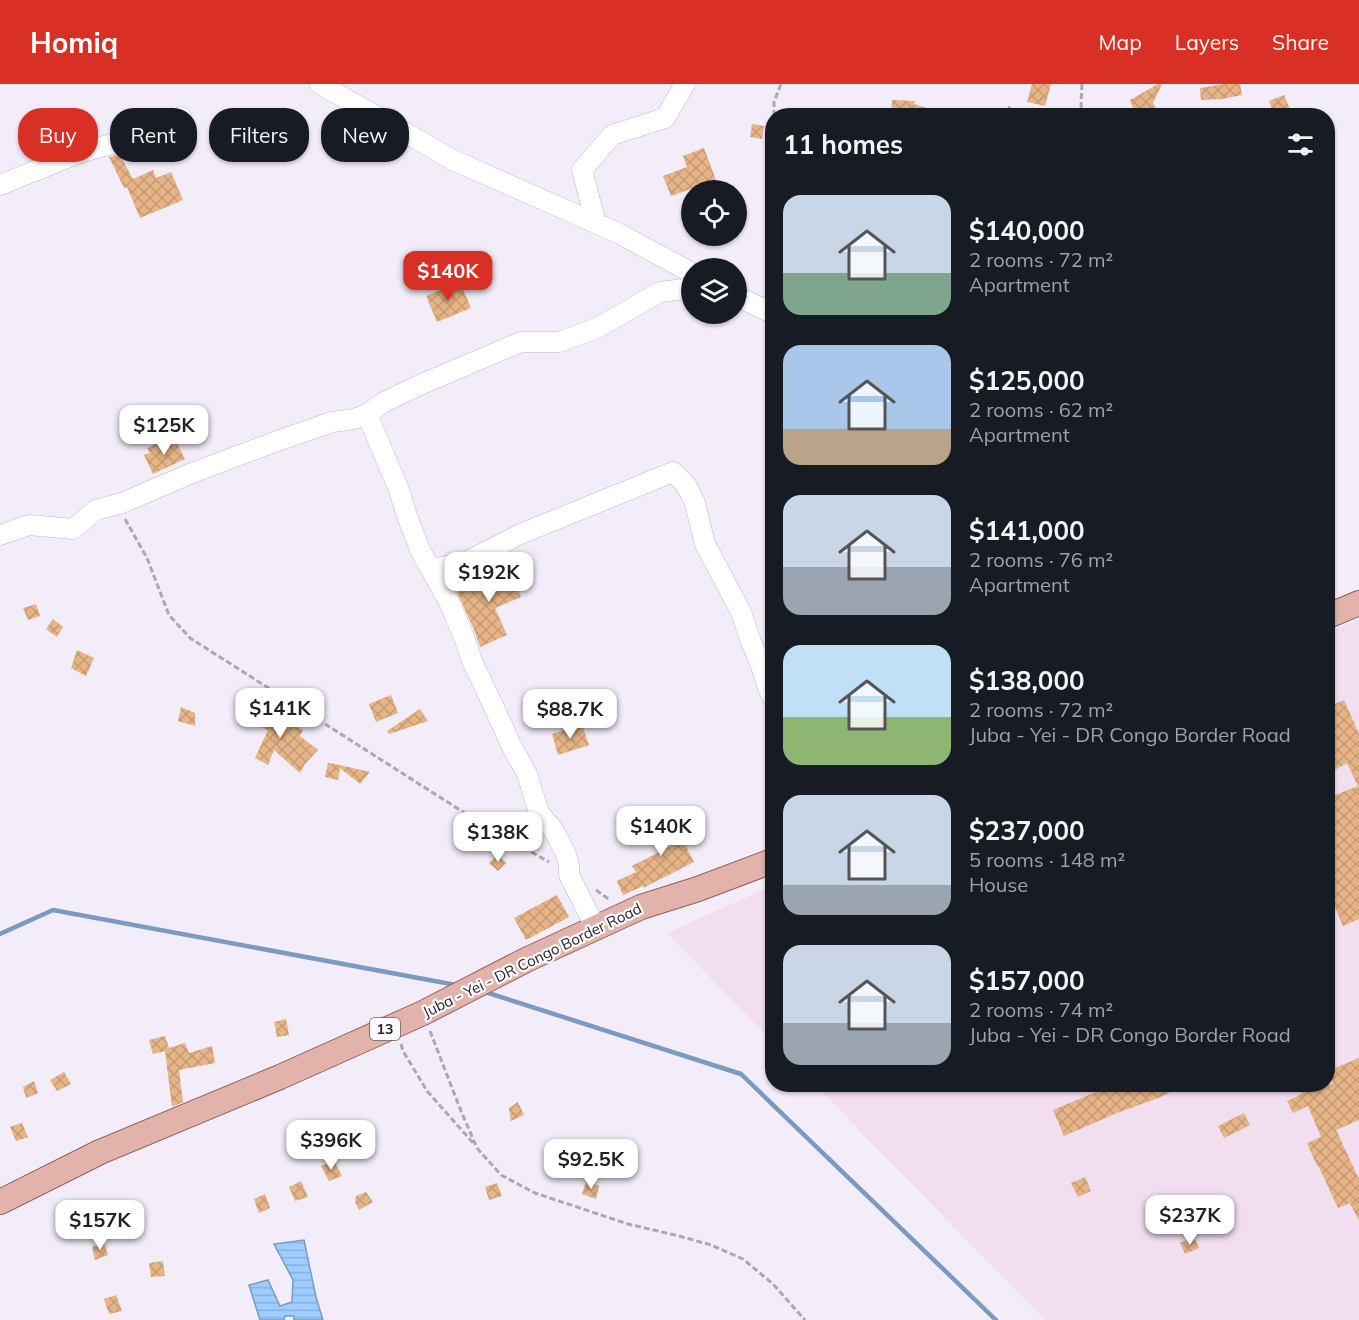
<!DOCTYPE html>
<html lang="en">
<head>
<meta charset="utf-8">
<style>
  body { margin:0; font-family:Mulish,sans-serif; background:#20242c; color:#f1f3f6; height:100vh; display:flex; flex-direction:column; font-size:22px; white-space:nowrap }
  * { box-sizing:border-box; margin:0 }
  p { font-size:20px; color:#9ea1a6 }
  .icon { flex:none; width:33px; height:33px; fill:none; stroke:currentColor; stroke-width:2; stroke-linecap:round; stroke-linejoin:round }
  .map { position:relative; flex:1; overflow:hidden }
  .drawer { position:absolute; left:765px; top:24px; width:570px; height:984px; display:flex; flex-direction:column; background:#171b24; border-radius:24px; box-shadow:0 2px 4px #0004 }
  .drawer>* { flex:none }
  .hud { position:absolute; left:18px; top:24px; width:570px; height:54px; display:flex; gap:12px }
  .fabs { position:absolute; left:681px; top:96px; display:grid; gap:12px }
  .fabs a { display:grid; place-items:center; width:66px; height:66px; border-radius:50%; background:#171b24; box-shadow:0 2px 4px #0004; font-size:30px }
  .price { position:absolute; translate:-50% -51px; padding:0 14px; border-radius:12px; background:#fff; color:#222; font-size:20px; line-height:39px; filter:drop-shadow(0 2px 3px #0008) }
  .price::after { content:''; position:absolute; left:50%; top:36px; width:18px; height:14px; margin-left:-9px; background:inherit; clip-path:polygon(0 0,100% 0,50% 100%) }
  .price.current { background:#d93025; color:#fff }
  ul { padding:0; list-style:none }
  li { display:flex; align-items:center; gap:18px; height:150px; padding:0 18px }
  li span { display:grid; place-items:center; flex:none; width:168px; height:120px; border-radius:18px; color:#555 }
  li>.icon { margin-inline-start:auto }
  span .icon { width:72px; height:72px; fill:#fffc; stroke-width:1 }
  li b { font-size:26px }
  h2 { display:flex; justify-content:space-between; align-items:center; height:72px; padding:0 18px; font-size:26px }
  .tag { padding:0 21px; border-radius:24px; background:#171b24; box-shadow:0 2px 4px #0004; font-size:21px; line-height:54px }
  .tag.current { background:#d93025; color:#fff }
  header { display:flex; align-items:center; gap:36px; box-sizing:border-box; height:84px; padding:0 30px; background:#d93025; color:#fff }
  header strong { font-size:28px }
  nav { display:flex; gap:33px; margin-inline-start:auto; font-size:21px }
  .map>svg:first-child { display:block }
  .commercial { fill:#f1deef }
  .water { fill:url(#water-rules); stroke:#7a9bbf; stroke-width:1.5 }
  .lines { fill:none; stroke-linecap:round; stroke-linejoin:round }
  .stream { stroke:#7a9bbf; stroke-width:4.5 }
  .building { fill:url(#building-cross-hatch) }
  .minor-casing { stroke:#c0b9c6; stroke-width:21 }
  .major-casing { stroke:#936059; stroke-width:26 }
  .path { stroke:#aca7b1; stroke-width:3; stroke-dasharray:6 3; stroke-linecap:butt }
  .minor { stroke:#fff; stroke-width:20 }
  .major { stroke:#e2b3ab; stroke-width:24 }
  .labels { text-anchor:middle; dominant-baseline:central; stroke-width:4.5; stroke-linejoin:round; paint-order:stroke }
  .shield { fill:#fdfbfe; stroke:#666469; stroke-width:1.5 }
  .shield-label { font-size:14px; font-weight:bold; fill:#262429 }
  .street-label { font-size:15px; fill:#262429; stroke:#fdfbfe }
</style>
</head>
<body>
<header>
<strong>Homiq</strong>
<nav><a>Map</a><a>Layers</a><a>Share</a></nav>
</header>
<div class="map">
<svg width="1359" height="1236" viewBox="0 0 1359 1236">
  <defs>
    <pattern id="water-rules" width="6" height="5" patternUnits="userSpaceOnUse" patternTransform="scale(1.5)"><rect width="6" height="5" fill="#9eceff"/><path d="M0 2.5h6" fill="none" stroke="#88b1db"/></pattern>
    <pattern id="building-cross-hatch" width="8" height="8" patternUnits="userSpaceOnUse" patternTransform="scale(1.5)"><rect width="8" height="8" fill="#e7b486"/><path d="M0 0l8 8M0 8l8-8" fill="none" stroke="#c69b74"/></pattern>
  </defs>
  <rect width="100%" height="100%" fill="#f3ecf9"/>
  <path class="commercial" d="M1359 536V1236H1045L815 1001 1328 1000V548Z
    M772 802V957L667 849Z"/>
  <path class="water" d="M304 1156 316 1213 323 1236H294V1232H285L284 1236H260L249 1201 268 1196 280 1222 292 1218 293 1196 274 1160Z"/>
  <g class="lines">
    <path class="stream" d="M0 850 53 826 456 901
      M482 907 741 990 996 1236"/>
  </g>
  <path class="building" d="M1032 0H1051L1045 22 1027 18Z
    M1158 0H1162L1153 19 1160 32H1136L1130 16Z
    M1224 0H1240L1242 11 1222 15 1201 16 1200 4Z
    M1284 11 1290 25 1274 31 1269 17Z
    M892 16 915 17 914 20 939 28 938 32 891 30Z
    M752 40 764 42 762 55 750 53Z
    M189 41 193 50 181 56 183 60 172 65 166 54Z
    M704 64 716 96 671 112 663 92 687 83 683 72Z
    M120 71 133 95 153 86 156 94 171 88 183 116 140 134 127 103 124 104 109 73Z
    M460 198 471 224 437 238 426 212Z
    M164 356 166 361 176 357 185 375 153 390 144 371 150 369 147 364Z
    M508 482 521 513 495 524 507 551 480 563 475 548 457 508 469 504 467 499Z
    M36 520 40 532 28 536 23 524Z
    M53 535 63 543 57 553 46 545Z
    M77 566 94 574 86 592 71 584Z
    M391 611 398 629 376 638 369 620Z
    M237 614 288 637 287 638 303 646 300 652 318 666 305 680 300 689 274 666 268 681 255 674 268 646 257 641Z
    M1344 616 1359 650V835L1343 842 1328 807V714L1358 702 1347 679 1328 690V623Z
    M181 623 195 629V642L178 637Z
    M420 625 428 637 389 650 387 647Z
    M582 640 589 661 558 671 552 650Z
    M328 679 335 680 370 688 360 700 340 684 338 696 325 693Z
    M665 723 672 735 683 731 689 747 680 751 694 778 643 804V802L623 811 617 797 636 788 632 782 671 762 659 726Z
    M498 770 506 779 498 787 489 779Z
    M557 811 569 833 526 856 514 834Z
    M286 935 289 951 277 953 274 938Z
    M165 952 169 964 185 959 189 969 212 962 215 979 179 986 183 1018 172 1023 165 967 153 970 149 956Z
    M1359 974V1036L1336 1046 1359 1095V1137L1350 1119 1338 1124 1318 1081 1317 1082 1307 1059 1321 1053 1308 1022 1293 1029 1287 1017 1302 1010 1297 1000H1334L1328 987Z
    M64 988 71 1000 57 1007 50 996Z
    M34 997 38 1009 26 1014 23 1003Z
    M1115 1000H1186L1161 1013 1117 1029 1064 1052 1053 1026Z
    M518 1018 524 1031 511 1037 509 1024Z
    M1244 1029 1250 1041 1224 1054 1218 1042Z
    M22 1039 28 1053 16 1057 10 1043Z
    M334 1077 342 1092 329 1097 321 1082Z
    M1085 1093 1091 1107 1078 1113 1071 1099Z
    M301 1097 308 1113 295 1117 289 1103Z
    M586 1098 599 1102 596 1115 582 1110Z
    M497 1099 502 1112 489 1116 485 1103Z
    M366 1108 373 1118 359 1126 355 1118 356 1112Z
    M265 1110 270 1124 259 1129 254 1115Z
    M1194 1153 1199 1164 1185 1170 1180 1159Z
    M104 1159 108 1171 95 1176 92 1163Z
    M163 1177 165 1192 151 1193 149 1179Z
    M116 1211 122 1227 109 1230 104 1215Z"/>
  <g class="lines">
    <defs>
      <path id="minor" d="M320 0 453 76 620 150 692 189
        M0 101 77 70 104 62 143 53 181 33
        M596 139 582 86 612 51 665 34 685 0
        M736 212 772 229
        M367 330 399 406 406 429 420 466 450 520 464 553 472 577 492 619 511 661 527 690 539 729 553 745 566 770 569 782V791L596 844
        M0 451 29 441 73 445 96 426 122 419 192 389 269 360 332 338 354 335 367 330 384 318 422 300 521 258H559L597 244 660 208 692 204
        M431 485 466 478 518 451 673 388 686 401 695 419 705 460 741 528 751 558 760 579 768 604 772 612"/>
      <path id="major" d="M1328 532 1359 519
        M0 1118 100 1068 280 993 423 929 526 876 641 823 698 805 772 777"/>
    </defs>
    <use href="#minor" class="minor-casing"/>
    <use href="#major" class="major-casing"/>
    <path class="path" d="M1082 0 1081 22 1091 32
      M1008 23 1019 32
      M774 32V18L781 0
      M125 435 147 474 169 531 190 554 482 740 549 778
      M596 806 610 816
      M430 947 461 1027 477 1064 501 1091 535 1109 628 1140 679 1152 711 1161 743 1175 773 1200 805 1236
      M401 960 403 967 427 1007 475 1061"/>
    <use href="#minor" class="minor"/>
    <use href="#major" class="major"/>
  </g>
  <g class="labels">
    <rect class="shield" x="370" y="934" width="30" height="22" rx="4.5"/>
    <g class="shield-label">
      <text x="385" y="945">13</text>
    </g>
    <g class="street-label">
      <text transform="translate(532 876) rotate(-26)">Juba - Yei - DR Congo Border Road</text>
    </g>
  </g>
</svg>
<div class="fabs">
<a><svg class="icon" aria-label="locate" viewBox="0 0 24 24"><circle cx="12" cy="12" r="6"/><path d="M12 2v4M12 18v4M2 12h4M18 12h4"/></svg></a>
<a><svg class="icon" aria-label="layers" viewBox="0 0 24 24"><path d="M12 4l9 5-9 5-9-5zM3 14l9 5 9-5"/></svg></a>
</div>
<b class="price current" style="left:448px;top:218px">$140K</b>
<b class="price" style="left:164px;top:372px">$125K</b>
<b class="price" style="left:489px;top:519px">$192K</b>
<b class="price" style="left:280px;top:655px">$141K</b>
<b class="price" style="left:570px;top:656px">$88.7K</b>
<b class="price" style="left:661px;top:773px">$140K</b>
<b class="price" style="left:498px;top:779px">$138K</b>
<b class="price" style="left:331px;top:1087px">$396K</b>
<b class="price" style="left:591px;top:1106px">$92.5K</b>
<b class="price" style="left:1190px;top:1162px">$237K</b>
<b class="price" style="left:100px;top:1167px">$157K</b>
<div class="hud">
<a class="tag current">Buy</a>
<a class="tag">Rent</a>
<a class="tag">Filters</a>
<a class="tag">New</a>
</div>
<section class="drawer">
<h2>11 homes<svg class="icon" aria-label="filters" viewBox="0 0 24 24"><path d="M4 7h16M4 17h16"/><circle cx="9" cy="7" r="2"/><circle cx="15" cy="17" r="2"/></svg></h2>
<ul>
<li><span style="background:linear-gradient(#c9d6e8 65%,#7fa58c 0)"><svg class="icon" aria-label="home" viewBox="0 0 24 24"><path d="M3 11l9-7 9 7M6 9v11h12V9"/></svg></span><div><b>$140,000</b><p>2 rooms · 72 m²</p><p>Apartment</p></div></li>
<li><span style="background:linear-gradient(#a9c7e8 70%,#b9a48a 0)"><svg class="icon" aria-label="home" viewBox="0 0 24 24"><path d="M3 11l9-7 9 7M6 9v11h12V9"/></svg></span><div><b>$125,000</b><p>2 rooms · 62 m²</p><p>Apartment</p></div></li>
<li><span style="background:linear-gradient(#c9d6e8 60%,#9aa5b1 0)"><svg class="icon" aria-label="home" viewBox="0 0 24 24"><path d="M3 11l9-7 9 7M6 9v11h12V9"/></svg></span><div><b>$141,000</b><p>2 rooms · 76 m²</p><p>Apartment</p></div></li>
<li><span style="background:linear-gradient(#bfe0f5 60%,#8fb573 0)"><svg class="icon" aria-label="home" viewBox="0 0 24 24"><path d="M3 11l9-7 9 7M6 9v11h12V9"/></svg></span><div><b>$138,000</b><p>2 rooms · 72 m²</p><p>Juba - Yei - DR Congo Border Road</p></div></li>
<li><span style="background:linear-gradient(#c9d6e8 75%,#9aa5b1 0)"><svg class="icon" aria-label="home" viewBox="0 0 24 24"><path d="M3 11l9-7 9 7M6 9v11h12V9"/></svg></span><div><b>$237,000</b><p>5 rooms · 148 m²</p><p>House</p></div></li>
<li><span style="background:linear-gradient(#c9d6e8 65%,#9aa5b1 0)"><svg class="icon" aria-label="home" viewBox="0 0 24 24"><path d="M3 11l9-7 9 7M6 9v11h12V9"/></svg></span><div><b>$157,000</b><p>2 rooms · 74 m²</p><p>Juba - Yei - DR Congo Border Road</p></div></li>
</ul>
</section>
</div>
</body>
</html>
